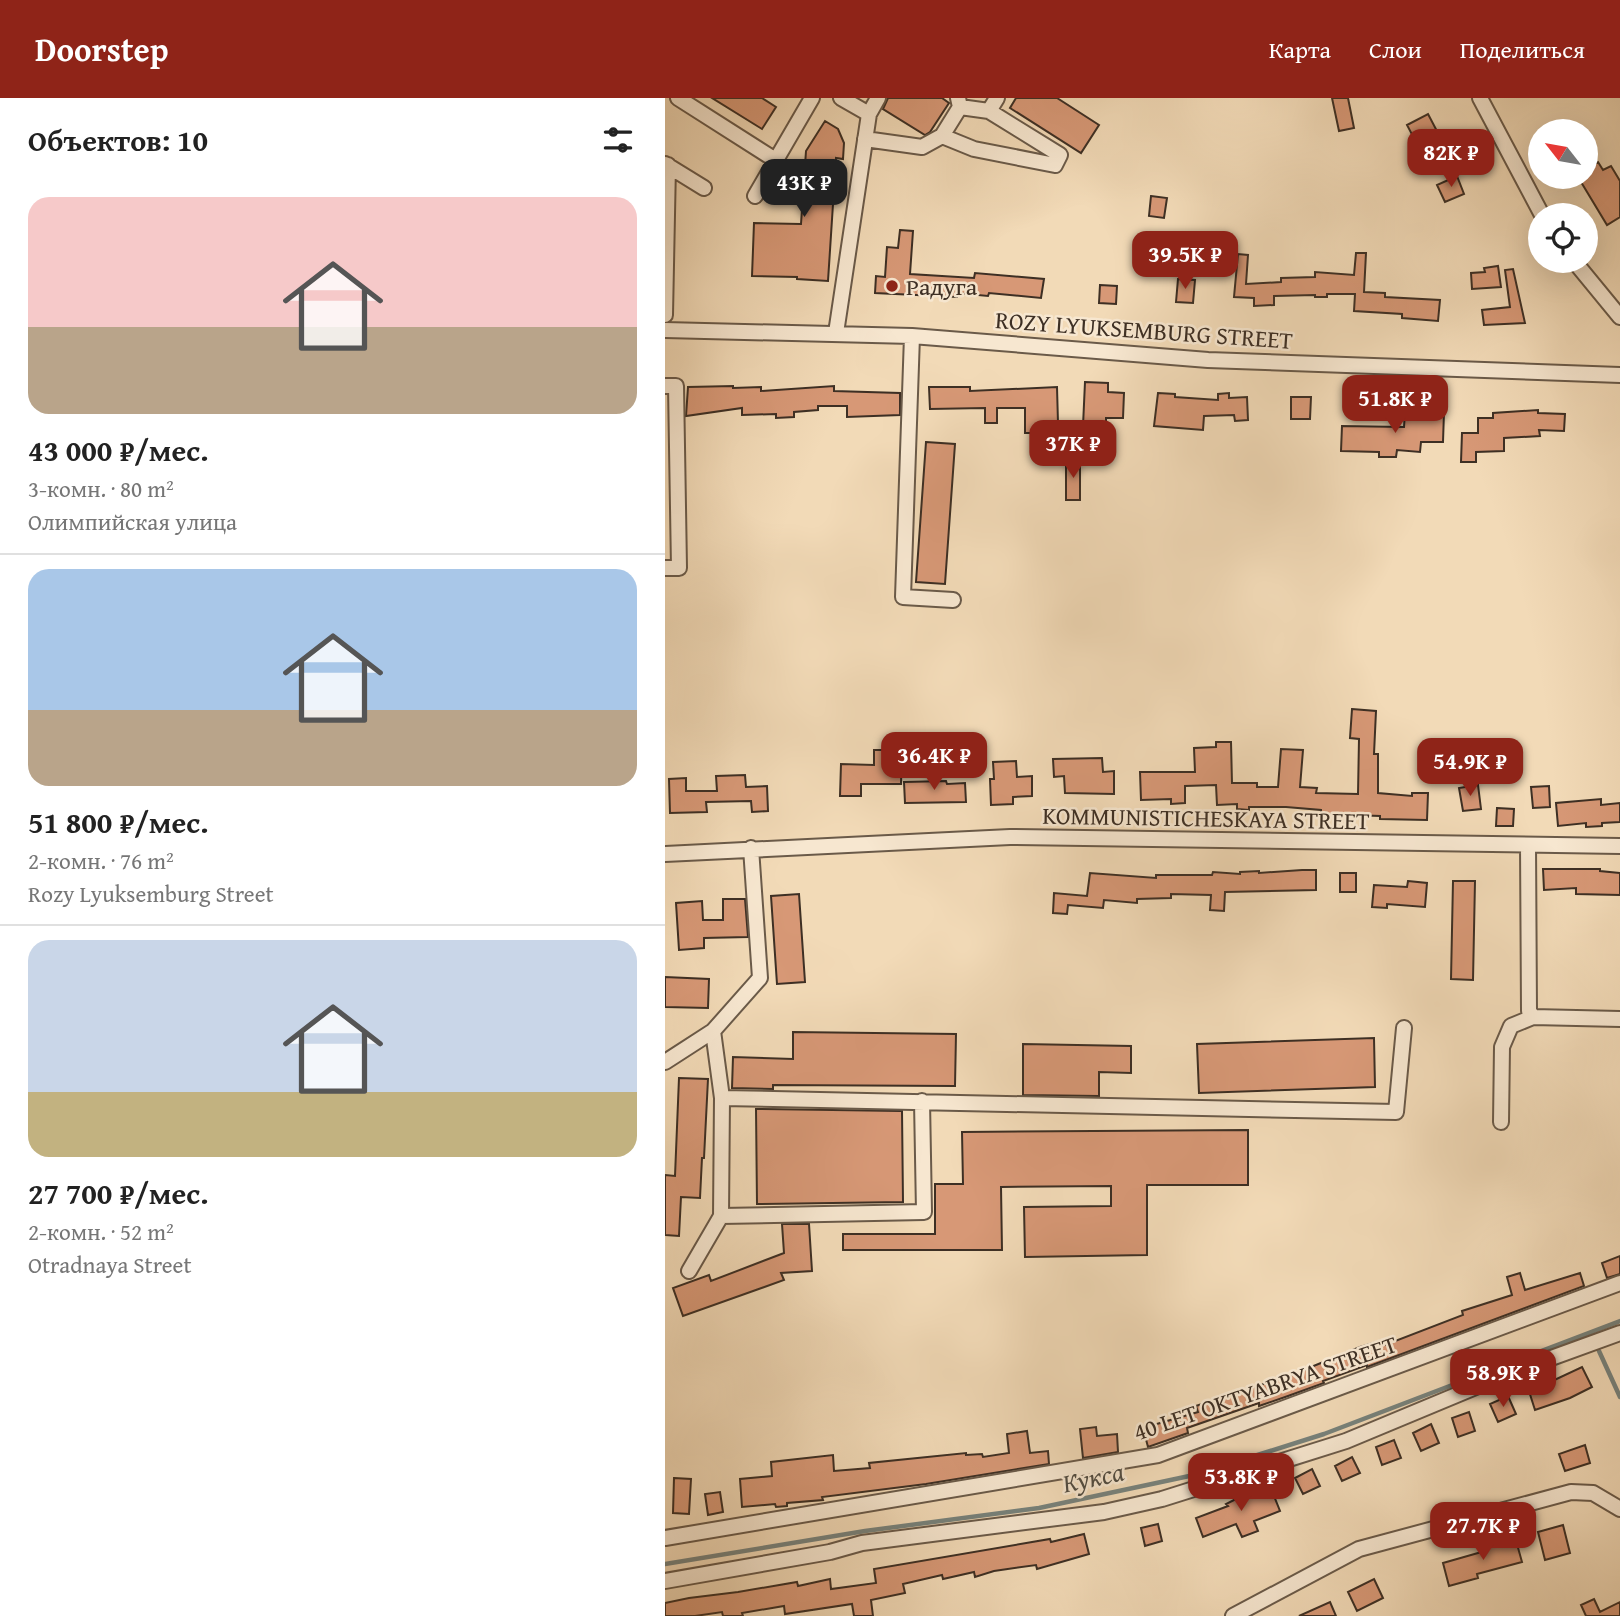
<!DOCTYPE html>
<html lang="ru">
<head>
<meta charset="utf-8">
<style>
  body { margin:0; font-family:"Gentium Book Plus",serif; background:#f2f2f2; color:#222; height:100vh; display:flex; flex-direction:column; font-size:26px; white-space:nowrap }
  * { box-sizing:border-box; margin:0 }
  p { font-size:23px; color:#767676 }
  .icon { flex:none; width:38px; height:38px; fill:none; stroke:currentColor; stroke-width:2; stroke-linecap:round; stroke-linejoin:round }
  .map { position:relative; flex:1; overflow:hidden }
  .panel { display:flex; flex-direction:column; background:#fff; width:665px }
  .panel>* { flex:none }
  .needle { width:46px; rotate:301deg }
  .tools { position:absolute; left:863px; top:21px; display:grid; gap:14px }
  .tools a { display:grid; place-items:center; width:70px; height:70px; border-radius:50%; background:#fff; box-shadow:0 7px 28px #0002; font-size:35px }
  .price { position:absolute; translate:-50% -60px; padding:0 16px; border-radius:14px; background:#8f2418; color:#fff; font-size:23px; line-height:46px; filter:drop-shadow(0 2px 4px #0008) }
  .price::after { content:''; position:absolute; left:50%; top:42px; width:21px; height:16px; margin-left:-10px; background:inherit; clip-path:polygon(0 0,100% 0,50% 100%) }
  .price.active { background:#222; color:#fff }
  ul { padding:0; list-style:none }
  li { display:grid; align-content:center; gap:14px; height:371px; padding:0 28px }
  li+li { border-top:2px solid #e0e0e0 }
  li span { display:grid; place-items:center; height:217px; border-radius:21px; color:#555 }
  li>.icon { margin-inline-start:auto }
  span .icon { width:126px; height:126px; fill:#fffc; stroke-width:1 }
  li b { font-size:30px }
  h2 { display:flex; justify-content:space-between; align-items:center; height:84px; padding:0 28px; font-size:30px }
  header { display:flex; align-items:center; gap:42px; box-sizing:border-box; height:98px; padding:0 35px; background:#8f2418; color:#fff }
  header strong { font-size:33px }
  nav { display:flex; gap:38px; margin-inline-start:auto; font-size:24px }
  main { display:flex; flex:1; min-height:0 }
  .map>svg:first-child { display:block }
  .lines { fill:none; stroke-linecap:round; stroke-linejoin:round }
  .stream { stroke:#77827c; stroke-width:4.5 }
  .building { fill:#d79876; stroke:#3d2f24; stroke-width:2 }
  .minor-casing { stroke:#6a5a49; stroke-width:18 }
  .minor { stroke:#f7e7d0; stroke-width:14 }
  .poi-dot { fill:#8f2418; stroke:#f7e7d0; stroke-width:2.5 }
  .labels { text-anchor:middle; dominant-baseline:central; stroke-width:5; stroke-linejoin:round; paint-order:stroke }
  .poi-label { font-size:24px; fill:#3d2f24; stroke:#f7e7d0; text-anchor:start }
  .street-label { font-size:24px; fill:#3d2f24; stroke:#f7e7d0 }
  .water-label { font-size:26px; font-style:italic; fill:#504b41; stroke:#f7e7d0 }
</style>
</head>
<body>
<header>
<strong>Doorstep</strong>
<nav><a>Карта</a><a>Слои</a><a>Поделиться</a></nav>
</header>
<main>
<section class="panel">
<h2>Объектов: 10<svg class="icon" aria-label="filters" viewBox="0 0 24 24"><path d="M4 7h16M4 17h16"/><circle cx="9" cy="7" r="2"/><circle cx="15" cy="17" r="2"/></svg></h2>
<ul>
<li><span style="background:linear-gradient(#f6c9c9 60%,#b9a48a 0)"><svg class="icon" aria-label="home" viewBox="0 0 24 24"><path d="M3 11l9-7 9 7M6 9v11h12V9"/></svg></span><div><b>43 000 ₽/мес.</b><p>3-комн. · 80 m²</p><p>Олимпийская улица</p></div></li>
<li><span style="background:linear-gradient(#a9c7e8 65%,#b9a48a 0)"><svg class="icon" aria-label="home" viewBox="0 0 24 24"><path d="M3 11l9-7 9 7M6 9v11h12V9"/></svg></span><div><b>51 800 ₽/мес.</b><p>2-комн. · 76 m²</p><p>Rozy Lyuksemburg Street</p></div></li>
<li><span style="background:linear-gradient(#c9d6e8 70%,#c2b280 0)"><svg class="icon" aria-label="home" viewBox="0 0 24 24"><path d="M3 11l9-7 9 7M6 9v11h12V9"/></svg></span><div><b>27 700 ₽/мес.</b><p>2-комн. · 52 m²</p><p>Otradnaya Street</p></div></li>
</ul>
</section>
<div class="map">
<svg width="955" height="1518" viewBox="0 0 955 1518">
  <rect width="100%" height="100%" fill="#f2dab7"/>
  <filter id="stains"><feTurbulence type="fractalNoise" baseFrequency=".00286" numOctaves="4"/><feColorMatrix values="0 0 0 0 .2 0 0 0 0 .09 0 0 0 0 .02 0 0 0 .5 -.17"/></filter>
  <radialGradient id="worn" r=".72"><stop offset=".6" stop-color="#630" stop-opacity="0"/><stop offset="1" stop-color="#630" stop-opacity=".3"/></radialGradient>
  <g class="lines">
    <path class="stream" d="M934 1253 955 1299
      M0 1466 200 1433 374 1410 529 1377 659 1336 955 1223"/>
  </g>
  <path class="building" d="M47 0H97L111 9 97 31Z
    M223 0H277L284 5 265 34 260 37 218 11Z
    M351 0H392L434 27 416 55 345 10Z
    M667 0H683L689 30 674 33Z
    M763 16 784 56 763 67 742 27Z
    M160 23 173 31 179 45 178 61 171 60 163 183 132 181V179L87 178 89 125 136 126 141 53Z
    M933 64 938 72 946 68 955 83V119L942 127 913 79H920V72Z
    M792 78 799 96 780 104 772 87Z
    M486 98 502 100 499 120 484 118Z
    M235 132 248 133 245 176 309 180 310 175 379 181 376 200 324 195 323 198 292 195V199L210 195 211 178 220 179 222 149 233 150Z
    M481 152 507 154 505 177 480 175Z
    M691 155H701L699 194 720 195V199L775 202 773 223 737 220V216L689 213 690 196H662V199H650V197L609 198V207L589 208V200L569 199 573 156 583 157 581 186 616 184V180L650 179V174L689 177Z
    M833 168 836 189 807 191 806 175 820 174 819 170Z
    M848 171 860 225 819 227 817 212 845 209 840 172Z
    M513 181 530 182 528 205 511 204Z
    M435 187 452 188 451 206 434 205Z
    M420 284 443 285V294L459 295 458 320H441V328H418Z
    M68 288V290L96 289V293L169 288V293L235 295V317L182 319V308H153V312L129 314V319L111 320V316L77 317V310L21 318 23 289Z
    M264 289H305V293L392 289 393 325 371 326V335H360V310H332V325H320V310L265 311Z
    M493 295 510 296V299L553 302V296L564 295V300L582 299 583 322 570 323 569 317 539 318 538 332 489 328Z
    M626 299H646L645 321H626Z
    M873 312V315L900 316 899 333 874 332 875 338 839 340V353L811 354V364H796L797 335H813V320H828V315Z
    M740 314H779L778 344H756L755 354 732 352 731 359H714V354L676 353 677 328 739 329Z
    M261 344 290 346 280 486 251 484Z
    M401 362H415V402H401Z
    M687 611 711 613 709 656H713V695L747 698V695H763L762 722 715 721V718L656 716V712L621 709H584V712L572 711V706L552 707 551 687 520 688V705L506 706V701L476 702 475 674H530L529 650 551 649V644H566L567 685H592V689H613L616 651 638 652 635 689 652 690 651 695 693 696 694 641 685 640Z
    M209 652H237L236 686H196V698H175L176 666 209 667Z
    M437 660 438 674 449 673V696L400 695 399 678 389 679 388 661Z
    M351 663 352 679 367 678V698L348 699V706L326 707 325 681H329L328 664Z
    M80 677 81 689 102 688 103 713 87 714 86 703 41 704 42 714 5 715 4 681 21 680V693H52L51 678Z
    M281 683 282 686 300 685 301 704 240 705 239 684Z
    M813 687 816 711 798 713 794 690Z
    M884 688 885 709 868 710 866 689Z
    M936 701V707L955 705V724L937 725V728L921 729V725L893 728 891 705Z
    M832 710 849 711 848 728H831Z
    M878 771H935V773L955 775V797L911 796V790L879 792Z
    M637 772H651V792L560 794 559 813 545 812 546 797 506 796V800L472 801V805L439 802 438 810 403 807 402 816 388 815 389 795 422 798 425 775 491 780V777H547L548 774 575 776V774L594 773V775Z
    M675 775H691V794H675Z
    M743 783 762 785 760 809 722 806V810L707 809 709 787 742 789Z
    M788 783H810L808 882 786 881Z
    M134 796 140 884 112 886 106 798Z
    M58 801H80L83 839 39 840V850L14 852 11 805 37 803 38 822H58Z
    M0 879 44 881 43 910 0 909Z
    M128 934 291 936 290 988 108 987V991L67 990 68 959 128 961Z
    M709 940 710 989 534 995 532 946Z
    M358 946 466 948V975L434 974V998L358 997Z
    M14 980 43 981 39 1060H37L35 1100 16 1099 14 1138 0 1137V1077L10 1078Z
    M91 1011 237 1013 238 1104 92 1106Z
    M583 1032V1087H482V1157L360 1159 359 1109 446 1108V1088L336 1089 337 1152H178V1136H270V1086H298L297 1034Z
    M117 1126H144L147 1173 116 1175 119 1182 18 1218 8 1190 44 1177 46 1183 119 1155Z
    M955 1158V1176L942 1180 937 1165Z
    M855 1175 860 1192 915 1175 919 1188 702 1269V1267L658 1283 659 1285 623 1298 594 1308V1305L522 1330 523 1335 483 1349 478 1330 533 1314 531 1308 629 1276 695 1249 718 1242 720 1247 798 1217 797 1213 847 1197 842 1179Z
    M917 1269 927 1289 905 1300 870 1312 863 1290 883 1285Z
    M843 1298 851 1316 833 1324 825 1306Z
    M804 1314 810 1333 793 1339 787 1320Z
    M766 1326 774 1345 756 1353 748 1335Z
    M431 1329 432 1338 452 1336 453 1354 418 1360 415 1331Z
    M362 1333 365 1355 383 1353 384 1366 261 1386 157 1399 158 1402 122 1405V1408L111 1409 110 1406 77 1409 75 1381 107 1378 106 1364 168 1357 169 1373 205 1370 204 1365 301 1355V1357L317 1356 318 1359 344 1355 342 1336Z
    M729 1342 736 1360 717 1367 711 1349Z
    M920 1347 925 1365 900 1373 894 1356Z
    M687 1359 695 1375 677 1383 670 1368Z
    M647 1371 655 1388 638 1396 630 1380Z
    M9 1380 26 1381 24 1416 8 1415Z
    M605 1388 615 1413 589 1423 593 1433 577 1439 571 1426 538 1439 531 1420 563 1408 561 1406 577 1398Z
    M55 1394 58 1414 43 1417 40 1396Z
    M493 1426 497 1443 480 1448 476 1430Z
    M898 1427 905 1455 880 1462 873 1434Z
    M419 1436 424 1456 372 1471 371 1467 329 1473 310 1479 309 1474 278 1481 277 1477 238 1486 240 1495 206 1502 208 1518H189L187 1506 120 1516 119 1508 77 1515 78 1518H58L57 1514 30 1518H0V1505L24 1500 73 1494 132 1484 133 1488 165 1481 166 1491 211 1485 209 1471 385 1441 386 1444Z
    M850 1439 857 1464 812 1476 813 1480 784 1488 778 1465 820 1453 819 1448Z
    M709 1481 718 1500 692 1513 683 1494Z
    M929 1501 935 1514 955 1504V1518H921L916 1507Z
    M665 1504 671 1518H634Z"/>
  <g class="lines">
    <defs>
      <path id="minor" d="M13 0 112 63
        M176 0 204 16
        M815 0 877 117
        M324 13 332 0
        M277 38 309 51 390 67 395 57 324 13 295 9
        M200 41 257 49 277 38 295 9 293 0
        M0 66 39 90
        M90 98 147 0
        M909 163 955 219
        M0 217 3 67
        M0 232 247 238 543 262 955 277
        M171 235 204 16 213 0
        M247 238 238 499 288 502
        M0 288H11L14 470H0
        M863 747 864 913 868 919 955 921
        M0 756 345 739 955 748
        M0 964 48 933 95 880 86 750
        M57 1000 731 1014 739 930
        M836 1024 837 949 846 928 868 919
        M56 1118 259 1114 257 1003
        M24 1173 56 1118 57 1000 48 933
        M0 1440 493 1357 955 1185
        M0 1483 165 1454 197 1445 439 1414 497 1401 681 1343 842 1276 955 1235
        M568 1518 694 1451 906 1394 928 1395 955 1411"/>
    </defs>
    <use href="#minor" class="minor-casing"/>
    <use href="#minor" class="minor"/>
  </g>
  <circle class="poi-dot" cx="227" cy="188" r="7"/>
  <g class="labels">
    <g class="poi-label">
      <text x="241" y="188">Радуга</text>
    </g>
    <g class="street-label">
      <text transform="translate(479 232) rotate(4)">ROZY LYUKSEMBURG STREET</text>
      <text transform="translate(541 720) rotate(1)">KOMMUNISTICHESKAYA STREET</text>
      <text transform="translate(600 1290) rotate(-19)">40 LET OKTYABRYA STREET</text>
    </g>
    <g class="water-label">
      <text transform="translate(428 1379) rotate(-12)">Кукса</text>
    </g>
  </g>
  <rect width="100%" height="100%" filter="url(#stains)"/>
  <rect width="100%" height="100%" fill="url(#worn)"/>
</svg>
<div class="tools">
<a><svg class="needle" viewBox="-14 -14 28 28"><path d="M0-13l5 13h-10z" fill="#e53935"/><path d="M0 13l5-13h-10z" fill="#767676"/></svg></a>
<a><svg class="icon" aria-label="locate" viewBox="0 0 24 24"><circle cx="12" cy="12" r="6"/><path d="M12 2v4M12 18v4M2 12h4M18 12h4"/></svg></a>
</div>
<b class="price" style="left:786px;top:91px">82K ₽</b>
<b class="price active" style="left:139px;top:121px">43K ₽</b>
<b class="price" style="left:520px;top:193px">39.5K ₽</b>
<b class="price" style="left:730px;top:337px">51.8K ₽</b>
<b class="price" style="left:408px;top:382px">37K ₽</b>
<b class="price" style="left:269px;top:694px">36.4K ₽</b>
<b class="price" style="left:805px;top:700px">54.9K ₽</b>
<b class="price" style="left:838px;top:1311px">58.9K ₽</b>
<b class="price" style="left:576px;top:1415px">53.8K ₽</b>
<b class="price" style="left:818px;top:1464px">27.7K ₽</b>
</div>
</main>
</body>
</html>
